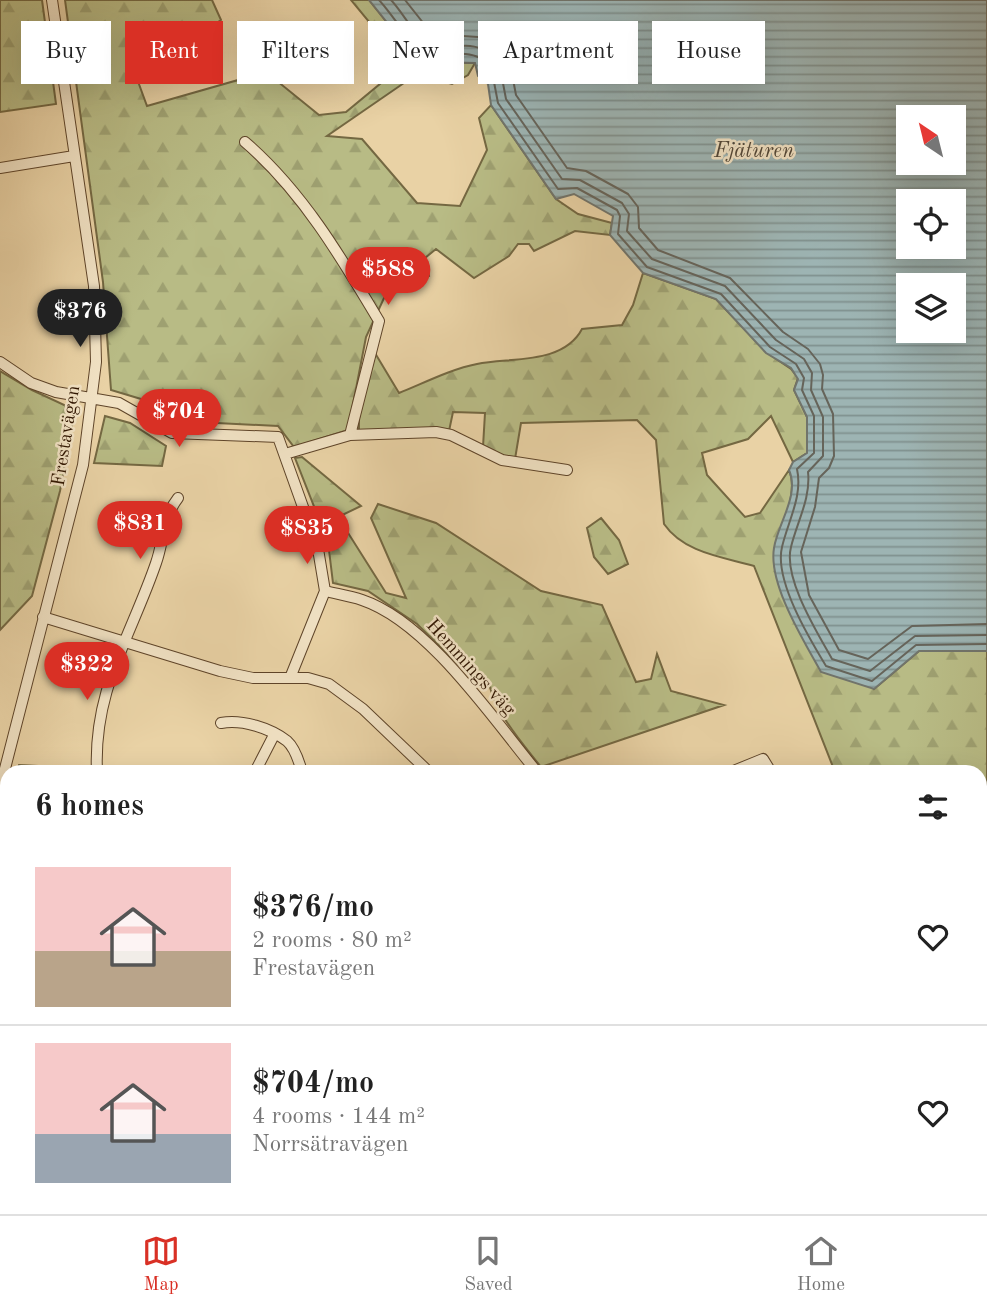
<!DOCTYPE html>
<html lang="en">
<head>
<meta charset="utf-8">
<style>
  body { margin:0; font-family:"Old Standard TT",serif; background:#f2f2f2; color:#222; height:100vh; display:flex; flex-direction:column; font-size:26px; white-space:nowrap }
  * { box-sizing:border-box; margin:0 }
  p { font-size:23px; color:#767676 }
  .icon { flex:none; width:38px; height:38px; fill:none; stroke:currentColor; stroke-width:2; stroke-linecap:round; stroke-linejoin:round }
  .map { position:relative; flex:1; overflow:hidden }
  .sheet { position:absolute; left:0px; top:765px; width:987px; height:450px; display:flex; flex-direction:column; background:#fff; border-radius:21px 21px 0 0; box-shadow:0 7px 28px #0002 }
  .sheet>* { flex:none }
  .guide { position:absolute; left:21px; top:21px; width:945px; height:63px; display:flex; gap:14px }
  .needle { width:46px; rotate:325deg }
  .buttons { position:absolute; left:896px; top:105px; display:grid; gap:14px }
  .buttons a { display:grid; place-items:center; width:70px; height:70px; border-radius:0px; background:#fff; box-shadow:0 7px 28px #0002; font-size:35px }
  .price { position:absolute; translate:-50% -60px; padding:0 16px; border-radius:24px; background:#d93025; color:#fff; font-size:23px; line-height:46px; filter:drop-shadow(0 2px 4px #0008) }
  .price::after { content:''; position:absolute; left:50%; top:42px; width:21px; height:16px; margin-left:-10px; background:inherit; clip-path:polygon(0 0,100% 0,50% 100%) }
  .price.on { background:#222; color:#fff }
  ul { padding:0; list-style:none }
  li { display:flex; align-items:center; gap:21px; height:175px; padding:0 35px }
  li+li { border-top:2px solid #e0e0e0 }
  li span { display:grid; place-items:center; flex:none; width:196px; height:140px; border-radius:0px; color:#555 }
  li>.icon { margin-inline-start:auto }
  span .icon { width:84px; height:84px; fill:#fffc; stroke-width:1 }
  li b { font-size:30px }
  h2 { display:flex; justify-content:space-between; align-items:center; height:84px; padding:0 35px; font-size:30px }
  .tag { padding:0 24px; border-radius:0px; background:#fff; box-shadow:0 7px 28px #0002; font-size:24px; line-height:63px }
  .tag.on { background:#d93025; color:#fff }
  .menu { display:flex; justify-content:space-around; align-items:center; height:98px; border-top:2px solid #e0e0e0; background:#fff; font-size:19px; color:#767676 }
  .menu a { display:grid; justify-items:center; gap:4px }
  .menu .on { color:#d93025 }
  .map>svg:first-child { display:block }
  .forest { fill:url(#forest-firs); stroke:#746842; stroke-width:2 }
  .park { fill:url(#park-dots); stroke:#746842; stroke-width:2 }
  .water { fill:url(#water-rules); stroke:#71746b; stroke-width:2; fill-rule:evenodd }
  .lines { fill:none; stroke-linecap:round; stroke-linejoin:round }
  .shore { stroke:#66645a; stroke-width:2 }
  .stream { stroke:#71746b; stroke-width:2.5 }
  .minor-casing { stroke:#5e4429; stroke-width:12 }
  .minor { stroke:#f1e2c4; stroke-width:10 }
  .labels { text-anchor:middle; dominant-baseline:central; stroke-width:5; stroke-linejoin:round; paint-order:stroke }
  .street-label { font-size:19px; fill:#2f1500; stroke:#f1e2c4 }
  .water-label { font-size:21px; font-style:italic; fill:#504536; stroke:#f1e2c4 }
</style>
</head>
<body>
<div class="map">
<svg width="987" height="1214" viewBox="0 0 987 1214">
  <defs>
    <pattern id="forest-firs" width="22" height="20" patternUnits="userSpaceOnUse" patternTransform="scale(1.75)"><rect width="22" height="20" fill="#b8bb85"/><path d="M5 1l3.5 6h-7zM16 11l3.5 6h-7z" fill="#9ea071"/></pattern>
    <pattern id="park-dots" width="8" height="8" patternUnits="userSpaceOnUse" patternTransform="scale(1.75)"><rect width="8" height="8" fill="#b8bb85"/><path d="M2 2h.1M6 6h.1" fill="none" stroke="#9ea071" stroke-width="1.8" stroke-linecap="round"/></pattern>
    <pattern id="water-rules" width="6" height="5" patternUnits="userSpaceOnUse" patternTransform="scale(1.75)"><rect width="6" height="5" fill="#9db4b3"/><path d="M0 2.5h6" fill="none" stroke="#80918f"/></pattern>
  </defs>
  <rect width="100%" height="100%" fill="#e9d2a5"/>
  <filter id="stains"><feTurbulence type="fractalNoise" baseFrequency=".00286" numOctaves="4"/><feColorMatrix values="0 0 0 0 .2 0 0 0 0 .09 0 0 0 0 .02 0 0 0 .5 -.17"/></filter>
  <radialGradient id="worn" r=".72"><stop offset=".6" stop-color="#630" stop-opacity="0"/><stop offset="1" stop-color="#630" stop-opacity=".3"/></radialGradient>
  <path class="forest" d="M0 0H42L56 104 0 112Z
    M65 0H212L221 20 136 76 147 106 266 72 319 115 346 112 404 64 351 0H369L413 55 434 62 475 63 468 75 452 84 417 74 327 136 362 139 417 203 460 206 487 150 479 118 491 105 556 199 578 214 612 223 610 235 575 231 534 251 529 244H518L509 256 474 278 436 249 425 258 429 276 384 298 366 337 348 430 294 447 278 426 177 421 141 399 111 390 103 282Z
    M643 273 716 299 766 352 791 369 798 378 794 390 807 417V453L793 462 771 416 748 439 702 453 707 475 745 517 760 513 789 470C799 493 781 527 774 550L874 689 919 651H987V781L980 783V772H835L754 566C723 557 684 553 664 524L656 440 637 420 521 423 515 459 495 454 483 447 485 413 453 412 449 431 359 432V418L375 353 399 393C424 383 451 369 477 364 510 357 563 365 582 329L622 325 633 305Z
    M0 371 32 390 75 410 60 491 32 596 0 630Z
    M105 416 130 423 166 446 162 466 94 463Z
    M302 457 361 506 338 517 386 593 406 598 371 518 378 504 436 523 541 591 602 605 636 682 651 679 657 654 671 691 724 705 541 767C519 739 497 715 488 681L471 677 417 624 368 591 333 583 328 542 295 458Z
    M601 518 619 540 628 564 608 574 594 557 587 528Z
    M19 765 76 768V772H17Z
    M7 819V886L0 879V851Z
    M543 1208H601L602 1214H525Z"/>
  <path class="park" d="M987 782V1214H971L969 1208H980V784Z"/>
  <path class="water" d="M369 0H987V651H919L874 689 821 672C804 641 768 584 774 548 778 523 800 495 789 470L793 462 807 453V417L794 390 798 379 791 368 766 353 716 299 643 273 610 235 613 216 574 194 556 199 491 105 488 84 478 76 475 63 434 62 413 55ZM908 117H954V163H908ZM908 201H954V247H908ZM908 285H954V331H908Z
    M19 1208H543L525 1214H17Z"/>
  <g class="lines">
    <path class="shore" d="M379 0C389 10 413 47 421 51 440 60 462 48 480 58L484 72 494 82 498 103 558 189 577 188 617 210 620 216 618 234 647 267 721 294 770 347 796 364 804 378 802 390 814 416V453L797 469C803 496 788 521 782 547 774 580 809 638 826 666L872 681 916 645 987 644
      M391 0C401 10 416 37 426 43 444 53 467 39 485 51L492 67 502 78 506 99 562 179 580 180 622 203 629 214 627 231 652 259 725 286 776 340 804 359 812 373 811 390 823 417V456L808 472C811 498 797 522 791 547 783 578 817 632 832 659L870 671 915 636 987 635
      M405 0 432 34 478 37 493 44 512 74 516 95 567 168 586 171 628 194 638 207 639 228 658 250 730 278 783 332 808 349 820 364 823 375 822 389 833 414 834 456 829 468 819 478 815 507 801 552 809 595 839 650 868 659 912 626 987 624"/>
    <path class="stream" d="M980 1133 987 1139
      M868 1214 870 1208"/>
    <defs>
      <path id="minor" d="M245 142C302 191 341 257 379 321L350 435 285 454
        M0 168 74 156
        M0 362 31 383 56 392 119 403 172 433 278 437 318 549 325 591 290 678
        M350 435 436 432 451 435 502 460 567 470
        M325 591C337 594 350 596 362 600 428 622 493 719 537 772
        M43 617 220 671 253 678H308L329 684 363 709 429 772
        M221 723C242 719 270 728 287 741 295 748 299 761 302 772
        M97 772C93 690 131 636 156 563 164 540 163 517 178 498
        M255 772 274 735
        M731 772 763 759 771 772
        M0 788 83 465 96 362 94 286 52 0
        M0 917H7
        M980 1189 987 1184
        M606 1208V1214
        M920 1208 923 1214
        M875 1214 878 1208
        M931 1214 945 1208"/>
    </defs>
    <use href="#minor" class="minor-casing"/>
    <use href="#minor" class="minor"/>
  </g>
  <g class="labels">
    <g class="street-label">
      <text transform="translate(67 436) rotate(-81)">Frestavägen</text>
      <text transform="translate(470 668) rotate(48)">Hemmings väg</text>
    </g>
    <g class="water-label">
      <text x="754" y="151">Fjäturen</text>
    </g>
  </g>
  <rect width="100%" height="100%" filter="url(#stains)"/>
  <rect width="100%" height="100%" fill="url(#worn)"/>
</svg>
<div class="buttons">
<a><svg class="needle" viewBox="-14 -14 28 28"><path d="M0-13l5 13h-10z" fill="#e53935"/><path d="M0 13l5-13h-10z" fill="#767676"/></svg></a>
<a><svg class="icon" aria-label="locate" viewBox="0 0 24 24"><circle cx="12" cy="12" r="6"/><path d="M12 2v4M12 18v4M2 12h4M18 12h4"/></svg></a>
<a><svg class="icon" aria-label="layers" viewBox="0 0 24 24"><path d="M12 4l9 5-9 5-9-5zM3 14l9 5 9-5"/></svg></a>
</div>
<b class="price" style="left:388px;top:307px">$588</b>
<b class="price on" style="left:80px;top:349px">$376</b>
<b class="price" style="left:179px;top:449px">$704</b>
<b class="price" style="left:140px;top:561px">$831</b>
<b class="price" style="left:307px;top:566px">$835</b>
<b class="price" style="left:87px;top:702px">$322</b>
<div class="guide">
<a class="tag">Buy</a>
<a class="tag on">Rent</a>
<a class="tag">Filters</a>
<a class="tag">New</a>
<a class="tag">Apartment</a>
<a class="tag">House</a>
</div>
<section class="sheet">
<h2>6 homes<svg class="icon" aria-label="filters" viewBox="0 0 24 24"><path d="M4 7h16M4 17h16"/><circle cx="9" cy="7" r="2"/><circle cx="15" cy="17" r="2"/></svg></h2>
<ul>
<li><span style="background:linear-gradient(#f6c9c9 60%,#b9a48a 0)"><svg class="icon" aria-label="home" viewBox="0 0 24 24"><path d="M3 11l9-7 9 7M6 9v11h12V9"/></svg></span><div><b>$376/mo</b><p>2 rooms · 80 m²</p><p>Frestavägen</p></div><svg class="icon" aria-label="heart" viewBox="0 0 24 24"><path d="M12 20l-8-8c-3-5 5-10 8-4 3-6 11-1 8 4z"/></svg></li>
<li><span style="background:linear-gradient(#f6c9c9 65%,#9aa5b1 0)"><svg class="icon" aria-label="home" viewBox="0 0 24 24"><path d="M3 11l9-7 9 7M6 9v11h12V9"/></svg></span><div><b>$704/mo</b><p>4 rooms · 144 m²</p><p>Norrsätravägen</p></div><svg class="icon" aria-label="heart" viewBox="0 0 24 24"><path d="M12 20l-8-8c-3-5 5-10 8-4 3-6 11-1 8 4z"/></svg></li>
</ul>
</section>
</div>
<nav class="menu">
<a class="on"><svg class="icon" aria-label="map" viewBox="0 0 24 24"><path d="M3 6l6-2 6 2 6-2v14l-6 2-6-2-6 2zM9 4v14M15 6v14"/></svg>Map</a>
<a><svg class="icon" aria-label="saved" viewBox="0 0 24 24"><path d="M7 4h10v16l-5-4-5 4z"/></svg>Saved</a>
<a><svg class="icon" aria-label="home" viewBox="0 0 24 24"><path d="M3 11l9-7 9 7M6 9v11h12V9"/></svg>Home</a>
</nav>
</body>
</html>
